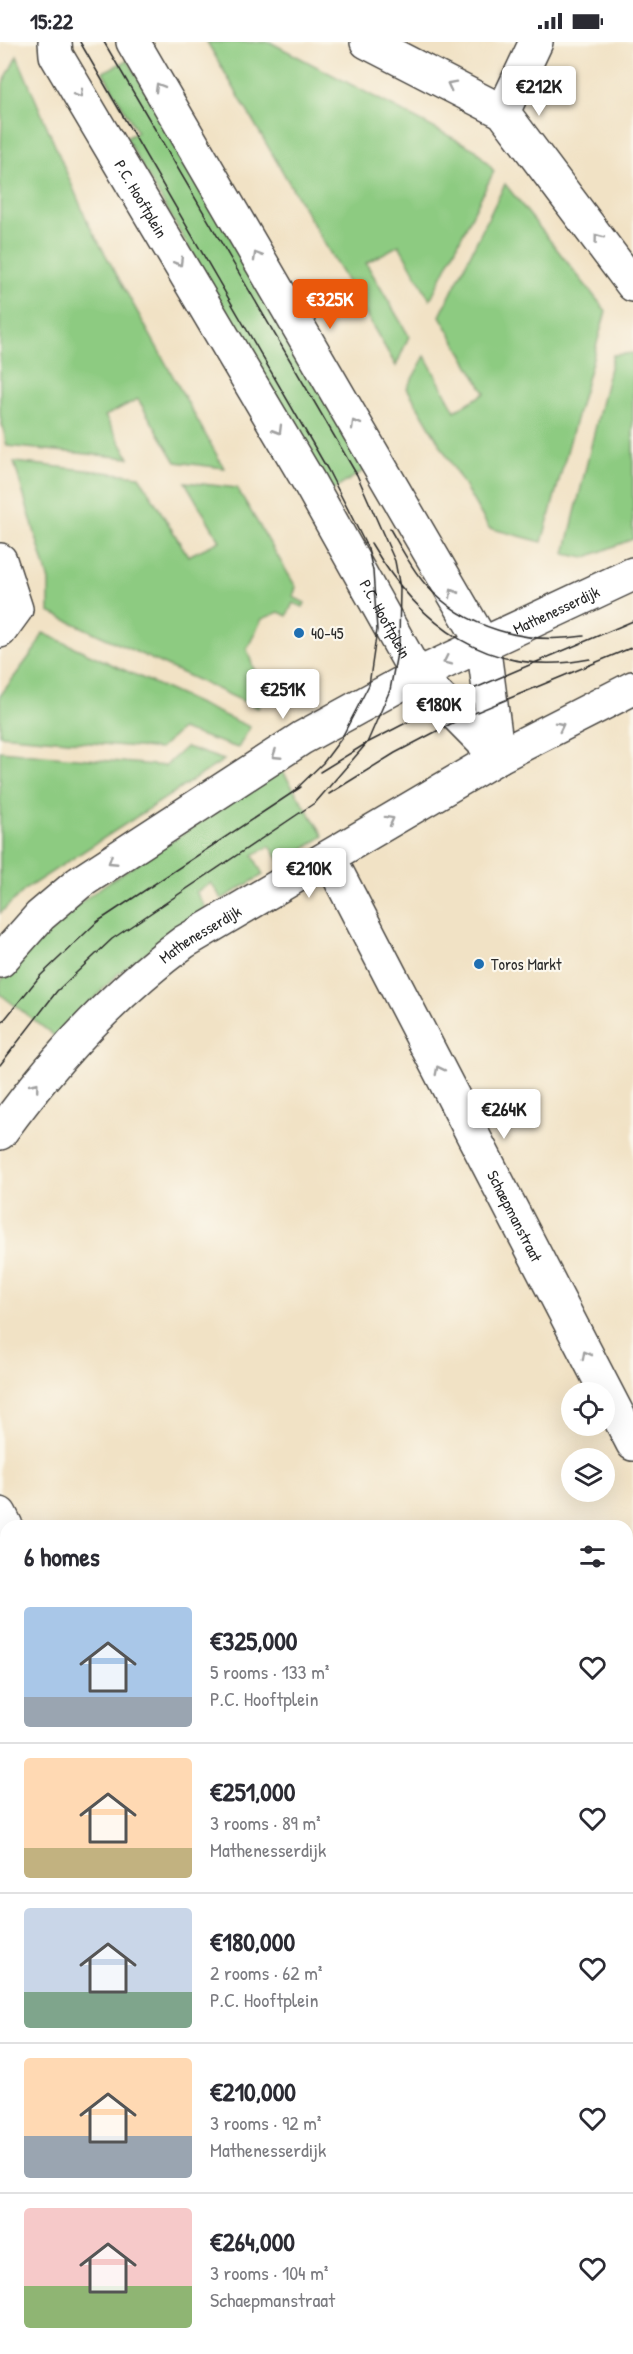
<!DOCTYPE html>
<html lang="en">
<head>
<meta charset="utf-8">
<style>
  body { margin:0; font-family:"Patrick Hand",sans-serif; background:#f7f7f7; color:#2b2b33; height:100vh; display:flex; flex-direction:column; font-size:22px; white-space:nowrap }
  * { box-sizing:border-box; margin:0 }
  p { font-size:20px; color:#7c7c81 }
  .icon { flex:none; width:33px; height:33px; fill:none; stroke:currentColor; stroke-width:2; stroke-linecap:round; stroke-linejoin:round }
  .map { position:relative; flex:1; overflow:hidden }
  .side { position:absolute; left:0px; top:1478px; width:633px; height:836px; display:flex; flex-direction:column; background:#fff; border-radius:18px 18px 0 0; box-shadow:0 6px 24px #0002 }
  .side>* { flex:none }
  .fabs { position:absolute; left:561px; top:1340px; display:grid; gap:12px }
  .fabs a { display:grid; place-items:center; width:54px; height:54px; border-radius:50%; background:#fff; box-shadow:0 6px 24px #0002; font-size:30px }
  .price { position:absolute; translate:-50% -51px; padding:0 14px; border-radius:6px; background:#fff; color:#222; font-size:20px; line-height:39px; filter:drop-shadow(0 2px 3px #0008) }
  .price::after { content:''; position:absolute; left:50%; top:36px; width:18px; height:14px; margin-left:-9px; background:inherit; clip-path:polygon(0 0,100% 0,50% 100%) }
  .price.active { background:#ea580c; color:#fff }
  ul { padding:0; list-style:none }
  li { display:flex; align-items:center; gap:18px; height:150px; padding:0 24px }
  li+li { border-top:2px solid #e1e1e2 }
  li span { display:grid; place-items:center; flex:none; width:168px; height:120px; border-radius:6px; color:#555 }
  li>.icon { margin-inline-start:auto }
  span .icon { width:72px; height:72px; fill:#fffc; stroke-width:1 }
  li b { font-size:26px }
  h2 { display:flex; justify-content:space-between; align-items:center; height:72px; padding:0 24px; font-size:26px }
  .status { display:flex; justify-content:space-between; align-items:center; height:42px; padding:0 30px; background:#fff; direction:ltr }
  .status svg { height:16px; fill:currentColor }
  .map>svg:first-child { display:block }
  .green { fill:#8dcb81; stroke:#5c7b56; stroke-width:1.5 }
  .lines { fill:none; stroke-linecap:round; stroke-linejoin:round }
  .minor-casing { stroke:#494642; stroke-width:36 }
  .minor { stroke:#fff; stroke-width:33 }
  .tram { stroke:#2b2b2b; stroke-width:1.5 }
  .oneway { stroke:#a0a0a0 }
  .poi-dot { fill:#1f6fb2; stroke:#fbf7ec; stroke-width:2 }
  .labels { text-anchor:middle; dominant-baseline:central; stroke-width:4.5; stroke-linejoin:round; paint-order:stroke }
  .street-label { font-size:16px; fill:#2b2b2b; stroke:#fbf7ec }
  .poi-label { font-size:16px; fill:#2b2b2b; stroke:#fbf7ec; text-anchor:start }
</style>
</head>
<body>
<div class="status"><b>15:22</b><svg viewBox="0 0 49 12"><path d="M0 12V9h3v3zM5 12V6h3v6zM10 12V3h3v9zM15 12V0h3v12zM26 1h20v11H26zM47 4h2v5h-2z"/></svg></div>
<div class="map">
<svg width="633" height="2312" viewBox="0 0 633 2312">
  <rect width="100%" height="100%" fill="#fbf7ec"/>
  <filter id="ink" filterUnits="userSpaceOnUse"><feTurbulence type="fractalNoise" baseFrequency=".0167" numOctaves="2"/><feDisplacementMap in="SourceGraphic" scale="12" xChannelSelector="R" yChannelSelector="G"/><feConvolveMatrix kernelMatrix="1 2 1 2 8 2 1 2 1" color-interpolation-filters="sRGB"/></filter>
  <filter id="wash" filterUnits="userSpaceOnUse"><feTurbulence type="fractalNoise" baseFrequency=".008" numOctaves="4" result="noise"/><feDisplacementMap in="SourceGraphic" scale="24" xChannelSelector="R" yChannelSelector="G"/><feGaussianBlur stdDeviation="1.35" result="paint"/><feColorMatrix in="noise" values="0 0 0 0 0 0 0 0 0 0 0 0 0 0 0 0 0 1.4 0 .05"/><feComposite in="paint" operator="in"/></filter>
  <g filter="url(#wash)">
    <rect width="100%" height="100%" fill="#f1e2c5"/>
    <path class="green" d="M207 0H270L476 108 494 129 430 258 399 203 366 221 409 294 396 324Z
      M17 14 88 181 224 426 176 420 138 357 105 374 129 416 7 404 0 373V141L3 41Z
      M128 18 365 428 330 450 126 96 137 90 103 30Z
      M505 142 606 269 542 500 489 486 407 346 425 314 455 369 485 351 440 274Z
      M633 311V497L584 516 565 512 613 313Z
      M14 420 139 434 188 514 220 499 185 440 237 446 296 545 293 555 305 561 303 565 293 561 287 574 279 570 262 577 247 607 254 628 261 632 259 638 268 643 258 666 49 570V539Z
      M43 591 250 685 238 706 181 687 160 707 0 693V654L35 607Z
      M186 705 224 718 27 846 0 871V709L165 724Z
      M281 727 324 794 281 821 270 804 253 813 263 833 222 857 211 841 196 850 206 866 118 932 56 995 0 952V940L28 906 58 877 107 841Z
      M633 2291V2312H592L601 2307H627V2293Z"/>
  </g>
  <g filter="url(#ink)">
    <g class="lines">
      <defs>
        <g id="minor">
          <path id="s1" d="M55 0 56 13 309 440 417 633 498 715"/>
          <path d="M133 0 483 602 498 715"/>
          <path d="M367 0 503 70 633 243"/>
          <path d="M503 70 536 0"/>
          <path d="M0 518 16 567 0 589"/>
          <path id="s2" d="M330 817 633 1402"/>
          <path id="s3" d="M0 919 40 874 79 841 302 696 417 633 633 532"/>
          <path id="s4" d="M0 1091C53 1018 111 954 184 900L498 715 633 646"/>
          <path d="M0 1472 6 1484"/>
          <path d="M627 1654 633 1650"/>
          <path d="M0 1973 6 1971"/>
          <path d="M627 2200 633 2197"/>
          <path d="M415 2312 425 2307"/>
        </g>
      </defs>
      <use href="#minor" class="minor-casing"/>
      <use href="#minor" class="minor"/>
      <path class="tram" d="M80 0 328 428 368 507 373 529 377 588 369 643 341 697 323 721 294 749
        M390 487C401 506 411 526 425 542 465 587 527 603 584 594
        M371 501C420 584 488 637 590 617
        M320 730 367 701 466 650 633 579
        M329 752 395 711 460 677 633 605
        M0 983 40 934 97 880 301 745
        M0 1023 57 949 112 897 316 760 367 701 390 648 399 601 400 546 395 519 357 433 104 0"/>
    </g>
    <defs><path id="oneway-chevron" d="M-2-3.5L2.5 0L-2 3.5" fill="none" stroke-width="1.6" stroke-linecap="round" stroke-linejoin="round" transform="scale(1.5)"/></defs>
    <g class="oneway">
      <use href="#oneway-chevron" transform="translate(451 43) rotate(-153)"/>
      <use href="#oneway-chevron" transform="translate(159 45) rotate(-120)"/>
      <use href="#oneway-chevron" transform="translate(79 52) rotate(59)"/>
      <use href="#oneway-chevron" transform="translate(598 196) rotate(-127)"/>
      <use href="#oneway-chevron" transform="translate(257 214) rotate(-120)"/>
      <use href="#oneway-chevron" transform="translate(179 220) rotate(59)"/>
      <use href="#oneway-chevron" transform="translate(355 382) rotate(-120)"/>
      <use href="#oneway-chevron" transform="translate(278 388) rotate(59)"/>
      <use href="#oneway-chevron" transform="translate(453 551) rotate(-120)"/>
      <use href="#oneway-chevron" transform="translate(447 619) rotate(154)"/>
      <use href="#oneway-chevron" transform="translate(560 684) rotate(-27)"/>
      <use href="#oneway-chevron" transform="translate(276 713) rotate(147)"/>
      <use href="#oneway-chevron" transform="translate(390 778) rotate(-29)"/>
      <use href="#oneway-chevron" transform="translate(112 819) rotate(147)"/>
      <use href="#oneway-chevron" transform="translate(439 1028) rotate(-117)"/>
      <use href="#oneway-chevron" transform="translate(35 1044) rotate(-51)"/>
      <use href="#oneway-chevron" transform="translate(586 1313) rotate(-118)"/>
    </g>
  </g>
  <g class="poi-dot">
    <circle cx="299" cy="591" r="6"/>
    <circle cx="479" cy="922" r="6"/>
  </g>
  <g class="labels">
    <g class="street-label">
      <text stroke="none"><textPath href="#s1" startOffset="180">P.C. Hooftplein</textPath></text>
      <text stroke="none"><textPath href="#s3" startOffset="662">Mathenesserdijk</textPath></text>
      <text stroke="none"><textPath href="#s1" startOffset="666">P.C. Hooftplein</textPath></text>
      <text stroke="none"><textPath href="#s4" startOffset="284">Mathenesserdijk</textPath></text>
      <text stroke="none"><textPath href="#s2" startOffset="402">Schaepmanstraat</textPath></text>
    </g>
    <g class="poi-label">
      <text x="311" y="591">40-45</text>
      <text x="491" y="922">Toros Markt</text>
    </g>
  </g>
</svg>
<div class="fabs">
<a><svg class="icon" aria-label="locate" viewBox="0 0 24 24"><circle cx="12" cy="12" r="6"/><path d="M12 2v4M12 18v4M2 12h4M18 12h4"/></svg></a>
<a><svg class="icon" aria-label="layers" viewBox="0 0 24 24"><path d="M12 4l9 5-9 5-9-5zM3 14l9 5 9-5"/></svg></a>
</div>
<b class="price" style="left:539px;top:75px">€212K</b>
<b class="price active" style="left:330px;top:288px">€325K</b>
<b class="price" style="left:283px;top:678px">€251K</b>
<b class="price" style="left:439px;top:693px">€180K</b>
<b class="price" style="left:309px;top:857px">€210K</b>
<b class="price" style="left:504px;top:1098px">€264K</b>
<section class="side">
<h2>6 homes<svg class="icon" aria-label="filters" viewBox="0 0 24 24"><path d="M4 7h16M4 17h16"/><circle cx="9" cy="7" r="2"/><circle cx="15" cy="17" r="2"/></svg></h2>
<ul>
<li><span style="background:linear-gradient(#a9c7e8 75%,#9aa5b1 0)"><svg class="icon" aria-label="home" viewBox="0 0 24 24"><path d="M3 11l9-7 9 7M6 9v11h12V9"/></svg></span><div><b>€325,000</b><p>5 rooms · 133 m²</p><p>P.C. Hooftplein</p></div><svg class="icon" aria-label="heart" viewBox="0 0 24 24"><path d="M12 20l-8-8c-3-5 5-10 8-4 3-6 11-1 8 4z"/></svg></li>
<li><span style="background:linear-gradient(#ffd9b3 75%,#c2b280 0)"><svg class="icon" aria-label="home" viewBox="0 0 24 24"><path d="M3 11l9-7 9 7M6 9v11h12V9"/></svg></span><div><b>€251,000</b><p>3 rooms · 89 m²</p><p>Mathenesserdijk</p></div><svg class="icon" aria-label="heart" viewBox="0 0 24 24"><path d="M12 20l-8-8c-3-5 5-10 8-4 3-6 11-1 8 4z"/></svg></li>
<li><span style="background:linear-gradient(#c9d6e8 70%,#7fa58c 0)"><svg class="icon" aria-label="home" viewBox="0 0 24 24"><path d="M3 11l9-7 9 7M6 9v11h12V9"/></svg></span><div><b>€180,000</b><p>2 rooms · 62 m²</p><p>P.C. Hooftplein</p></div><svg class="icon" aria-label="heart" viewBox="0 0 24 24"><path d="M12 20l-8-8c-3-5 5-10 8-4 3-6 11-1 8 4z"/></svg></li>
<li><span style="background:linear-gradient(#ffd9b3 65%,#9aa5b1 0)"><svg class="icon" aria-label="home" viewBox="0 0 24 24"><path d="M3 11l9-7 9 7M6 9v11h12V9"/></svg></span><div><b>€210,000</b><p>3 rooms · 92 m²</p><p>Mathenesserdijk</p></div><svg class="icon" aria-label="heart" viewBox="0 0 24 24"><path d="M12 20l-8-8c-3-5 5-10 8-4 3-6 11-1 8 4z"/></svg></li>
<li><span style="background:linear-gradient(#f6c9c9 65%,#8fb573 0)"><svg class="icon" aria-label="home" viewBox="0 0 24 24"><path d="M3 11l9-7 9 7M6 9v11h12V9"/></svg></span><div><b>€264,000</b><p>3 rooms · 104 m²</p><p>Schaepmanstraat</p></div><svg class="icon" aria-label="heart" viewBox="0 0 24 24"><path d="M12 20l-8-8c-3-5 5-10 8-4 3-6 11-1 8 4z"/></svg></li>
</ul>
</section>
</div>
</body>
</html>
